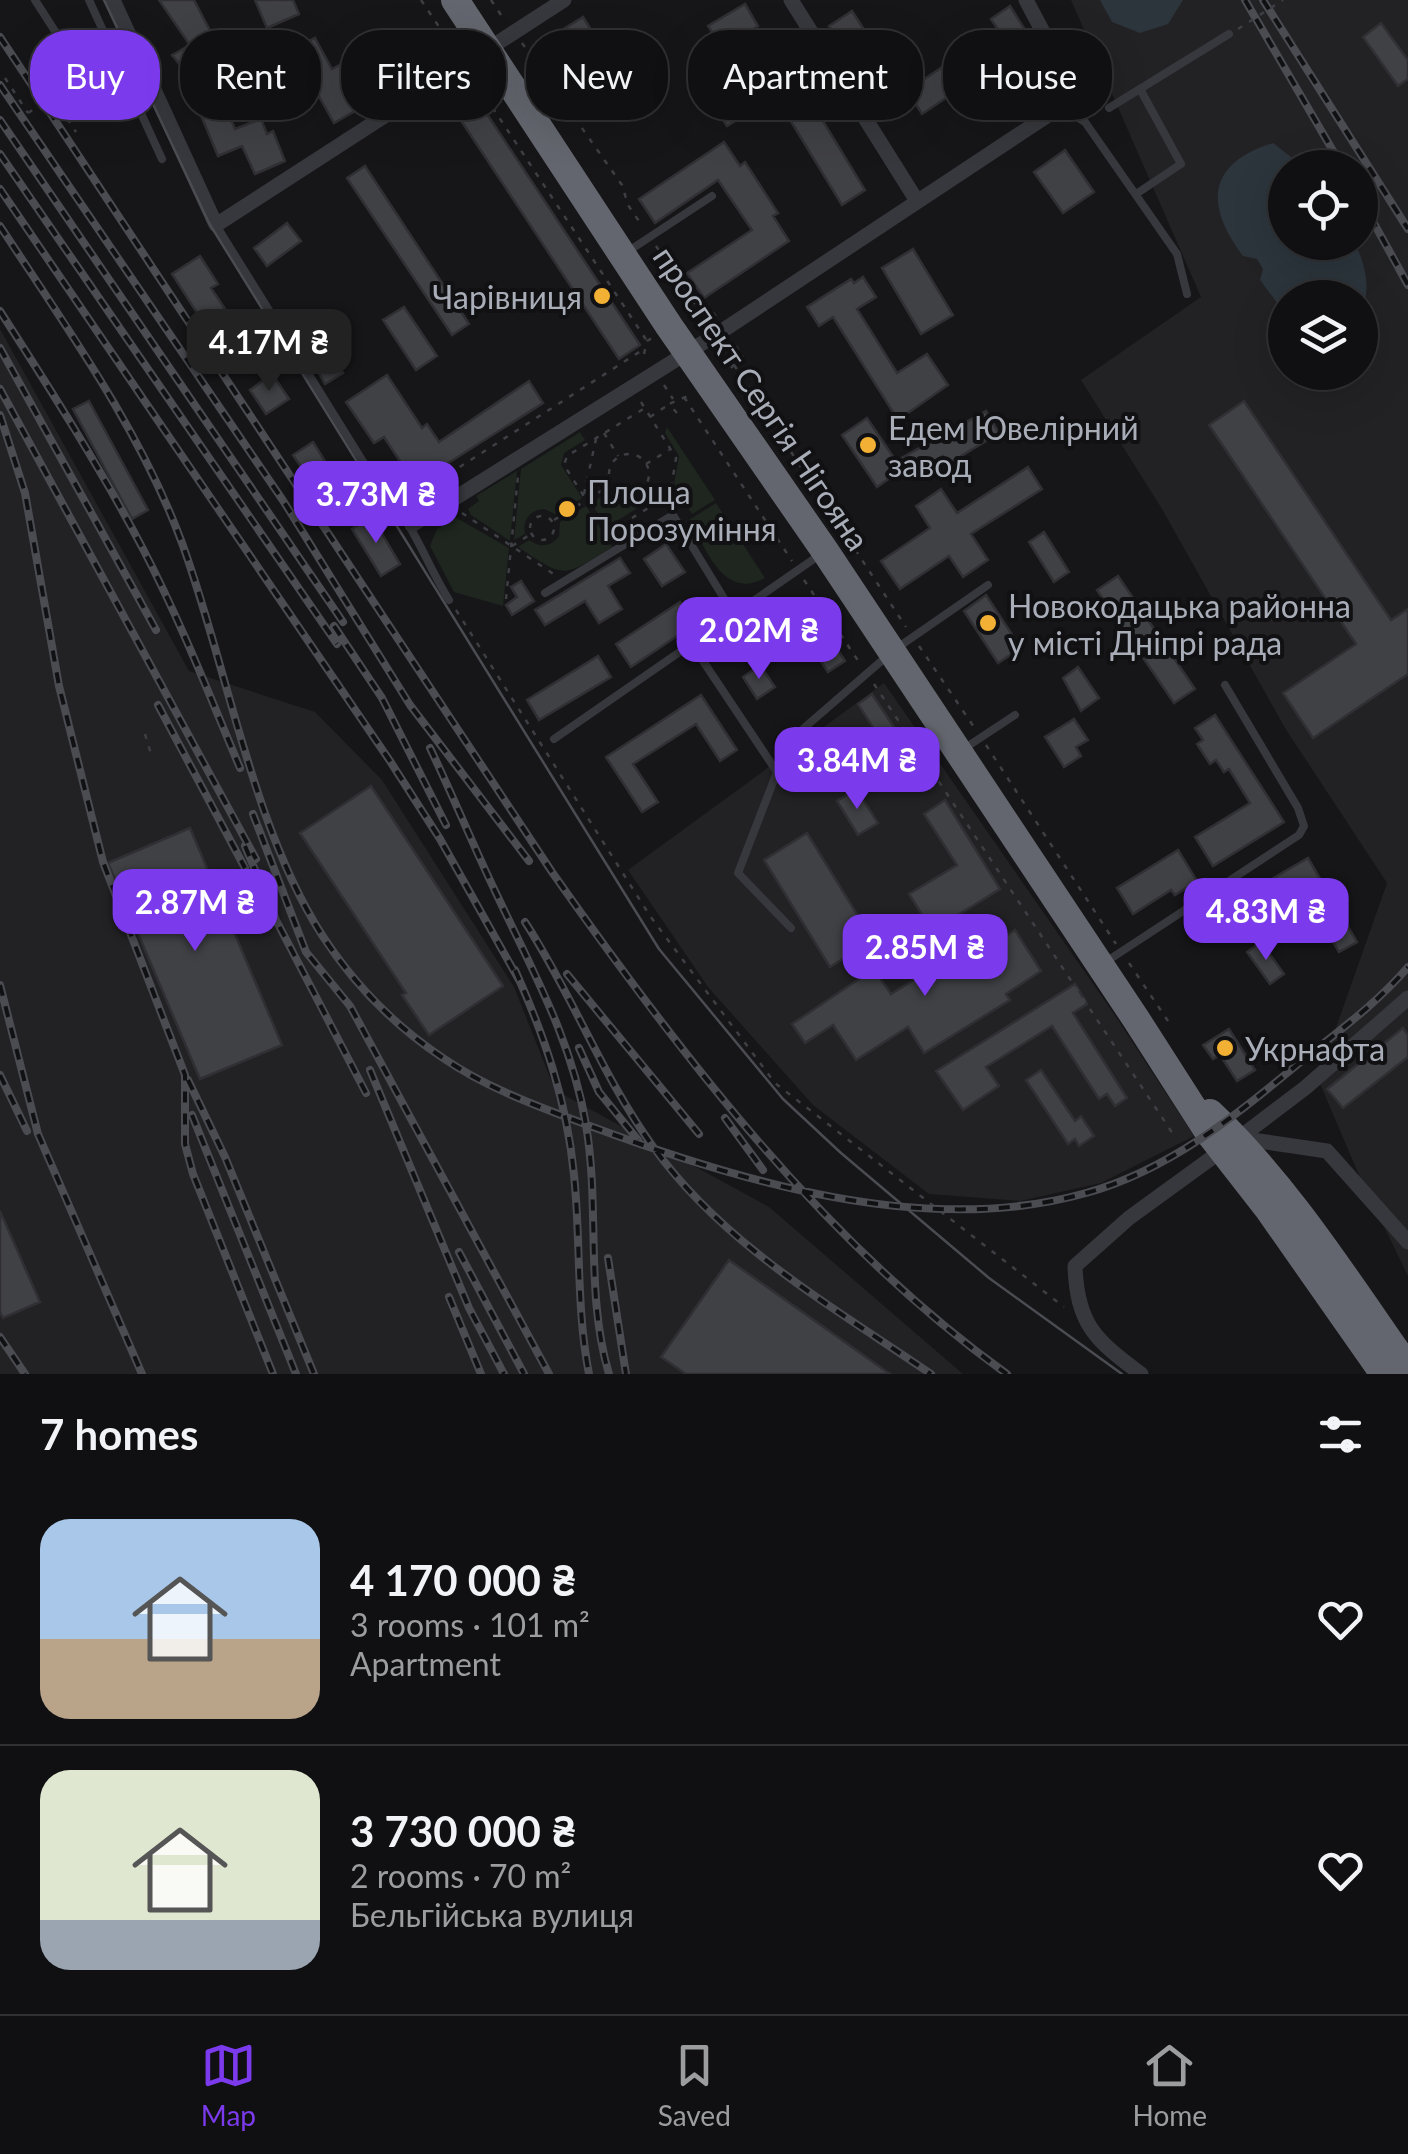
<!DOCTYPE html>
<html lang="en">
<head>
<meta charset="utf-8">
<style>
  body { margin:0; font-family:Lato,sans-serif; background:#1e1e20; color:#f1f3f6; height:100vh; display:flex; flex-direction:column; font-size:38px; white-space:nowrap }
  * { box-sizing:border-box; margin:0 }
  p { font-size:32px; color:#9c9d9f }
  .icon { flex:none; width:55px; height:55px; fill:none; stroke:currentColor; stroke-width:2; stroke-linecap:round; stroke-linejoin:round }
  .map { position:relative; height:1374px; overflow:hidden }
  .panel { display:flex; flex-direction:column; background:#101012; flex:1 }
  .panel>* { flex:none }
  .guide { position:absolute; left:30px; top:30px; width:1350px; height:90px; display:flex; gap:20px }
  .tools { position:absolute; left:1268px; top:150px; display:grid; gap:20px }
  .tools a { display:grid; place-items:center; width:110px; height:110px; border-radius:50%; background:#101012; box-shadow:0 10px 40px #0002,0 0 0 2px #303032; font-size:50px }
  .price { position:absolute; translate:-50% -85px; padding:0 22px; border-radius:20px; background:#7c3aed; color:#fff; font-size:32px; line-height:65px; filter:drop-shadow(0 2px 5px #0008) }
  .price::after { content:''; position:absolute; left:50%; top:60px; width:30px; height:22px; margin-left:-15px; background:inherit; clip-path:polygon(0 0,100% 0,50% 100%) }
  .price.current { background:#222; color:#fff }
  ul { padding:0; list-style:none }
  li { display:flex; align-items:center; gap:30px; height:250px; padding:0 40px }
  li+li { border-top:2px solid #303032 }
  li span { display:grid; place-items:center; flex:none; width:280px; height:200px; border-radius:30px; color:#555 }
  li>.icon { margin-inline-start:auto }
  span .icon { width:120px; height:120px; fill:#fffc; stroke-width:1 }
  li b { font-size:42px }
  h2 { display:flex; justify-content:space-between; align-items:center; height:120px; padding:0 40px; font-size:42px }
  .chip { padding:0 35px; border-radius:40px; background:#101012; box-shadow:0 10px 40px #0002,0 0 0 2px #303032; font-size:35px; line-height:90px }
  .chip.current { background:#7c3aed; color:#fff }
  .dock { display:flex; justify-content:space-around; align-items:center; height:140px; border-top:2px solid #303032; background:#101012; font-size:28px; color:#9c9d9f }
  .dock a { display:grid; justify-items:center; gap:5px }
  .dock .current { color:#7c3aed }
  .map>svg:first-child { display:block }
  .built { fill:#222225; fill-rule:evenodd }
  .green { fill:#1e261f }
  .water { fill:#2c353c }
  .building { fill:#404145; stroke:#303034; stroke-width:2.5 }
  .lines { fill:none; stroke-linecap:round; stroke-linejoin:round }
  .path { stroke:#3d3f44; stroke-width:2.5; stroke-dasharray:5 8; stroke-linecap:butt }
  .lane { stroke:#37383d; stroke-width:8 }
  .street { stroke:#37383d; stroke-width:15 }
  .highway { stroke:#63666e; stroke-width:28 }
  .tram { stroke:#4a4c52; stroke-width:2.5 }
  .rail-casing { stroke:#4a4c52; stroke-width:8 }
  .rail { stroke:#111113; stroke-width:4; stroke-dasharray:11; stroke-linecap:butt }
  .path-bridge { stroke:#3d3f44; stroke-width:2.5; stroke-dasharray:5 8; stroke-linecap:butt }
  .poi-dot { fill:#f2b134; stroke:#111113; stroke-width:4 }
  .labels { text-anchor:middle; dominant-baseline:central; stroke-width:8; stroke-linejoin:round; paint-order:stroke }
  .poi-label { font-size:32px; fill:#a8adb8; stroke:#111113; text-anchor:start }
  .street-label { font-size:32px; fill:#a8adb8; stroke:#111113 }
</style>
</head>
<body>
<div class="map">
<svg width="1408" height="1374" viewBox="0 0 1408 1374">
  <rect width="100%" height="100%" fill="#161618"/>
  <path class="built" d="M1071 0H1408V1276L1359 1175 1318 1079 1387 883 1285 728 1162 509 1081 380 1201 297ZM1285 168H1360V242H1285ZM1285 298H1360V372H1285Z
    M0 329 189 671 315 712 382 780 514 987 555 1090 769 1207 963 1374H0Z
    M884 683 1114 1014 1194 1136 1101 1183 1020 1201 929 1194 813 1105 708 987 628 870Z"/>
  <path class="green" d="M667 427 715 500 692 514 674 484 679 456 665 433Z
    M580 432 585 440 564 453 561 465 582 498 555 514 544 509C530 510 522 520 525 534L514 540 521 469Z
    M517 471 510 541 471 515 468 509 479 501 476 496Z
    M611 491 626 499 640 497 644 504 607 527 591 503Z
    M716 503 765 578C724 601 707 550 689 520Z
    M586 506 612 547C563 577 567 580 518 547L529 540C540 548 551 547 559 536L560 522Z
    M455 517 509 548 503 606 454 592 430 546 437 529Z"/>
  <path class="water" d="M1100 0H1183L1168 24 1140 33 1112 22Z
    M1273 143 1304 167 1285 168V242L1355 243C1364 262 1373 291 1360 310V298H1285L1284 312 1260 280 1263 269 1257 259 1243 256C1205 206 1206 164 1273 143Z"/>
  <path class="building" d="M159 0H194L217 44 203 52 235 129 261 119 267 134 273 131 285 161 255 174 242 146 218 156 180 65 172 55 190 45Z
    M255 0H293L299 14 267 28Z
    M745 4 758 26 722 48 708 26Z
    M1010 6 1051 71 1034 83 991 19Z
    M852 11 874 45 851 60 829 26Z
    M583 17 613 65 635 50 651 74 600 107 554 35Z
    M1381 23 1408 60V79L1398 86 1363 37Z
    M315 38 332 69 361 53 371 71 342 87 355 111 334 123 317 93 292 108 278 82 304 68 293 49Z
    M775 42 865 190 842 205 751 56Z
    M964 47 982 74 922 114 903 84 912 78 917 84 957 57 954 54Z
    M728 79 749 112 727 126 706 92Z
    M473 93 640 345 619 359 452 107Z
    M724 142 740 166 745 162 778 213 773 216 789 241 704 298 687 273 752 230 718 180 655 223 639 199Z
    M1065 150 1094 192 1063 213 1034 172Z
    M365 166 469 324 452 335 347 178Z
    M287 223 301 241 267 266 254 248Z
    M913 249 953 315 921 334 882 268Z
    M200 256 218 284 211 288 231 318 237 314 247 329 219 347 172 274Z
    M863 277 876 297 857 309 897 373 927 354 948 385 898 420 833 317 819 326 807 307 851 279 854 283Z
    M404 307 437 356 416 370 383 320Z
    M322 336 343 373 325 384 304 347Z
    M272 374 289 399 266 414 250 390Z
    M387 375 422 428 427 424 439 442 529 381 543 403 415 484 384 437 374 443 346 402Z
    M89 401 148 510 132 519 73 409Z
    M1244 401 1391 620 1408 609V674L1313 738 1283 693 1356 644 1209 425Z
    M986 411 999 433 948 464 943 456 922 469 916 460 877 487 842 435 867 418 896 461Z
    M313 442 328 466 309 479 293 455Z
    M1028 467 1042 489 971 534 988 560 963 577 949 556 900 589 881 561 930 528 916 506 941 489 957 513Z
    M372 517 400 564 381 576 352 529Z
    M1044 532 1069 572 1054 582 1029 542Z
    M666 544 685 572 662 586 644 559Z
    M620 558 630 573 608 586 622 609 599 623 585 601 545 625 535 610Z
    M1118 576 1195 689 1174 703 1097 590Z
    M521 581 534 601 512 615 506 605 517 597 511 587Z
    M986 595 1021 648 998 663 964 611Z
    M680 602 695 624 631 667 616 644Z
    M802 605 808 614 813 611 845 661 828 672 816 654 810 658 790 627 796 623 790 613Z
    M598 656 611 677 539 720 527 700Z
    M760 665 775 687 757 699 743 677Z
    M1078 667 1099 698 1081 711 1063 678Z
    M872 694 925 774 900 791 878 758 888 751 858 704Z
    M701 695 737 750 720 761 696 724 633 764 658 802 642 812 606 757Z
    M1215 715 1284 822 1213 866 1195 837 1250 803 1229 769 1224 772 1216 760 1210 764 1197 744 1203 740 1195 728Z
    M1074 719 1088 740 1076 747 1081 756 1064 767 1045 737Z
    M371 786 503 986 429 1035 402 995 406 993 300 833Z
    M856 789 878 823 858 835 837 801Z
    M945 800 1000 889 932 931 909 894 957 865 924 814Z
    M190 828 282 1045 200 1079 108 863Z
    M807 833 873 940 830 967 764 860Z
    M1178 850 1197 881 1175 895 1171 890 1133 914 1117 888Z
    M1308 858 1357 942 1339 952 1300 884 1279 896 1270 880Z
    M1015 930 1041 971 1006 994 1010 1000 924 1053 908 1027 856 1060 833 1025 805 1043 792 1024 874 969 891 994 974 942 980 952Z
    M1261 942 1284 974 1270 984 1247 952Z
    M1075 984 1087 1004 1073 1013 1127 1098 1115 1106 1107 1094 1099 1099 1052 1026 986 1067 999 1086 963 1110 936 1071Z
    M1403 1028 1408 1035V1057L1343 1108 1327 1089Z
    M1229 1029 1255 1070 1237 1081 1220 1055 1213 1059 1203 1045Z
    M1041 1070 1075 1121 1081 1116 1094 1136 1079 1146 1075 1139 1068 1144 1026 1080Z
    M0 1211 40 1302 3 1318 0 1312Z
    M729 1260 890 1374H686L661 1357Z"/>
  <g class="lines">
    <path class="path" d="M421 0 456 52
      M491 0 505 21
      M522 43 622 185 628 205 643 227
      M471 75 647 341
      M5 78 28 113
      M53 97 76 132
      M656 246 694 303 708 306 717 318
      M736 346 741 355
      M644 354 647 341 654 337
      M734 365 906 627
      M731 368 742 356 746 363
      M664 385 673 399
      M684 397 792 561
      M641 402 676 458 670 495 607 533 564 465 567 456 645 408
      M677 413 669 404 690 395
      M650 417 668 405
      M604 433 618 456
      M609 474a20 20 0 1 1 40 0a20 20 0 1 1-40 0Z
      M646 464 669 450
      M640 491 649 506
      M584 494 596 439
      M405 502 644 349
      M462 513 555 575
      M530 528a12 12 0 1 1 24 0a12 12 0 1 1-24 0Z
      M554 520 611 485
      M512 546 531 534
      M804 580 861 665
      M506 599 518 476
      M456 610 650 916 775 1083 1064 1307
      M919 646 976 730
      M874 684 1175 1137
      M145 734 151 754
      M986 745 1116 944
      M1129 963 1170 1024"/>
    <path class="lane" d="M35 0 87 81
      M89 0 162 159
      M1062 108 1085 122 1177 254 1187 294
      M1109 108 1229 34
      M1136 194 1181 164 1140 89
      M216 225 377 484C412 517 424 560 449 600
      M627 252 712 196
      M545 593 673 515 733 613
      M691 643 777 772 738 873 791 928
      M897 648 988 585
      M554 739 821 554
      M965 748 1015 715
      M777 772 804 728 886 657
      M1104 963 1299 835 1304 826 1298 808 1225 685"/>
    <path class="street" d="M113 0 216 225 564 0
      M791 0 917 201
      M412 525 725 329 1077 96 1026 0
      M1239 1138 1305 1088 1408 998
      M1141 1374C1095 1340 1077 1324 1075 1266L1129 1218 1239 1138 1327 1151 1408 1242"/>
    <path class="highway" d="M455 0 669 326 825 551 1136 1019 1209 1133 1269 1210 1384 1374
      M1210 1113C1288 1187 1346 1280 1408 1368"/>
    <path class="tram" d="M104 0 209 223 659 949 783 1099 841 1153 989 1278 1122 1374"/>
    <defs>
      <path id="rail" d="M1245 0 1343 168
        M1263 0 1408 229
        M0 37 552 872C680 1054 825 1244 1007 1374
        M0 85 284 502 410 705 529 861
        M0 120 343 622
        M0 154 337 644
        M0 189 390 761 440 839 519 980
        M1360 198 1408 285
        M0 226C66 327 140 429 182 543 227 666 252 826 322 935 353 983 395 1026 443 1058 488 1089 540 1107 590 1126 741 1182 927 1238 1086 1193 1173 1169 1241 1111 1309 1055 1344 1027 1379 1001 1408 967
        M0 311C50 389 100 467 143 549 180 620 209 694 240 768
        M0 348 156 630
        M0 389 256 859
        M0 415 25 493 59 686 103 862 185 1075V1144L193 1174 273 1374
        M334 626 382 698 446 825
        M158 705 245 868
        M430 748C453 796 473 845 496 893 532 970 572 1040 586 1125 600 1207 585 1294 609 1374
        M253 814 306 952 350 1006 549 1374
        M245 846 276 920 366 1093
        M525 922C572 994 603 1078 654 1148 725 1246 833 1307 931 1374
        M515 970C545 1037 567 1102 574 1175 581 1242 576 1308 589 1374
        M567 974 699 1134
        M0 985 38 1134 142 1374
        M579 1048 599 1092 638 1140
        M370 1070 469 1308 504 1374
        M0 1075 27 1131
        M188 1080 225 1157 314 1374
        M192 1115 296 1374
        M725 1118 763 1170
        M459 1252 524 1374
        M608 1258 626 1374
        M449 1297 481 1374
        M0 1337 25 1374"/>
    </defs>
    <use href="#rail" class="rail-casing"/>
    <use href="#rail" class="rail"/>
    <path class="path-bridge" d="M1238 29 1283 0
      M28 113 53 97"/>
  </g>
  <g class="poi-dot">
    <circle cx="602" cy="296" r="10"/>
    <circle cx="868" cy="445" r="10"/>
    <circle cx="567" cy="509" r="10"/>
    <circle cx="988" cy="623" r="10"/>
    <circle cx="1225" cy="1048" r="10"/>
  </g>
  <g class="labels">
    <g class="poi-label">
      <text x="582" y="296" text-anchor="end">Чарівниця</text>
      <text x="888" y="427">Едем Ювелірний<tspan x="888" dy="37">завод</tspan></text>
      <text x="587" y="491">Площа<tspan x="587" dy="37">Порозуміння</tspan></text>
      <text x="1008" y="605">Новокодацька районна<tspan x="1008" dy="37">у місті Дніпрі рада</tspan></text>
      <text x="1245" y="1048">Укрнафта</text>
    </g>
    <g class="street-label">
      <text transform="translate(762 398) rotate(56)">проспект Сергія Нігояна</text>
    </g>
  </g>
</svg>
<div class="tools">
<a><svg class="icon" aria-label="locate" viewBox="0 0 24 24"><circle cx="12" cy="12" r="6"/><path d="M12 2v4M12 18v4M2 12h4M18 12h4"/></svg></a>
<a><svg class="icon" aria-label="layers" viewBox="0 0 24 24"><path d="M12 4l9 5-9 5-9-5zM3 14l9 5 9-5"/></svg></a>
</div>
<b class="price current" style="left:269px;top:394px">4.17M ₴</b>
<b class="price" style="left:376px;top:546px">3.73M ₴</b>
<b class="price" style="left:759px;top:682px">2.02M ₴</b>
<b class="price" style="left:857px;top:812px">3.84M ₴</b>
<b class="price" style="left:195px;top:954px">2.87M ₴</b>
<b class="price" style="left:1266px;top:963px">4.83M ₴</b>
<b class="price" style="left:925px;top:999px">2.85M ₴</b>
<div class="guide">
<a class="chip current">Buy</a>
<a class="chip">Rent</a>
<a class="chip">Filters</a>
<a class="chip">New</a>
<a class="chip">Apartment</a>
<a class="chip">House</a>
</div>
</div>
<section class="panel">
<h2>7 homes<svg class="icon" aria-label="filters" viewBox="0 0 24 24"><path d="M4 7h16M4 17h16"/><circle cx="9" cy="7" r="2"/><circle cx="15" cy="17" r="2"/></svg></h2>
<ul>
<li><span style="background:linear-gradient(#a9c7e8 60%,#b9a48a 0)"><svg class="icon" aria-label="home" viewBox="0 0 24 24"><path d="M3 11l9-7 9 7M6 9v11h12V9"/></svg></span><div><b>4 170 000 ₴</b><p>3 rooms · 101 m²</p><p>Apartment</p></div><svg class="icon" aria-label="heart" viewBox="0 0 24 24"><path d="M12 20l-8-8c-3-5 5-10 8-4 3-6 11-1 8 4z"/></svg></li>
<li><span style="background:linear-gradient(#dfe7d0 75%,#9aa5b1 0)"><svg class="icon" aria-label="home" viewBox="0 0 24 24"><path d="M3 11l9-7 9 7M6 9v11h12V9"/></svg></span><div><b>3 730 000 ₴</b><p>2 rooms · 70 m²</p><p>Бельгійська вулиця</p></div><svg class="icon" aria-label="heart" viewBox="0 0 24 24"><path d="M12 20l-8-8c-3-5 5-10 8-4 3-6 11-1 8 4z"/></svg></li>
</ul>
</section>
<nav class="dock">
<a class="current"><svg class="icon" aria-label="map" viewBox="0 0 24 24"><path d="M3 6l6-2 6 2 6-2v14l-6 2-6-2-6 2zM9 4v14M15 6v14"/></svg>Map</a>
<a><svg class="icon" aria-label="saved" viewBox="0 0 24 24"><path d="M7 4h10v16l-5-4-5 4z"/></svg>Saved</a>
<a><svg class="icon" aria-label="home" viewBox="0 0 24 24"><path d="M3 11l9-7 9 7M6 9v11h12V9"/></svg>Home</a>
</nav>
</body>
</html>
